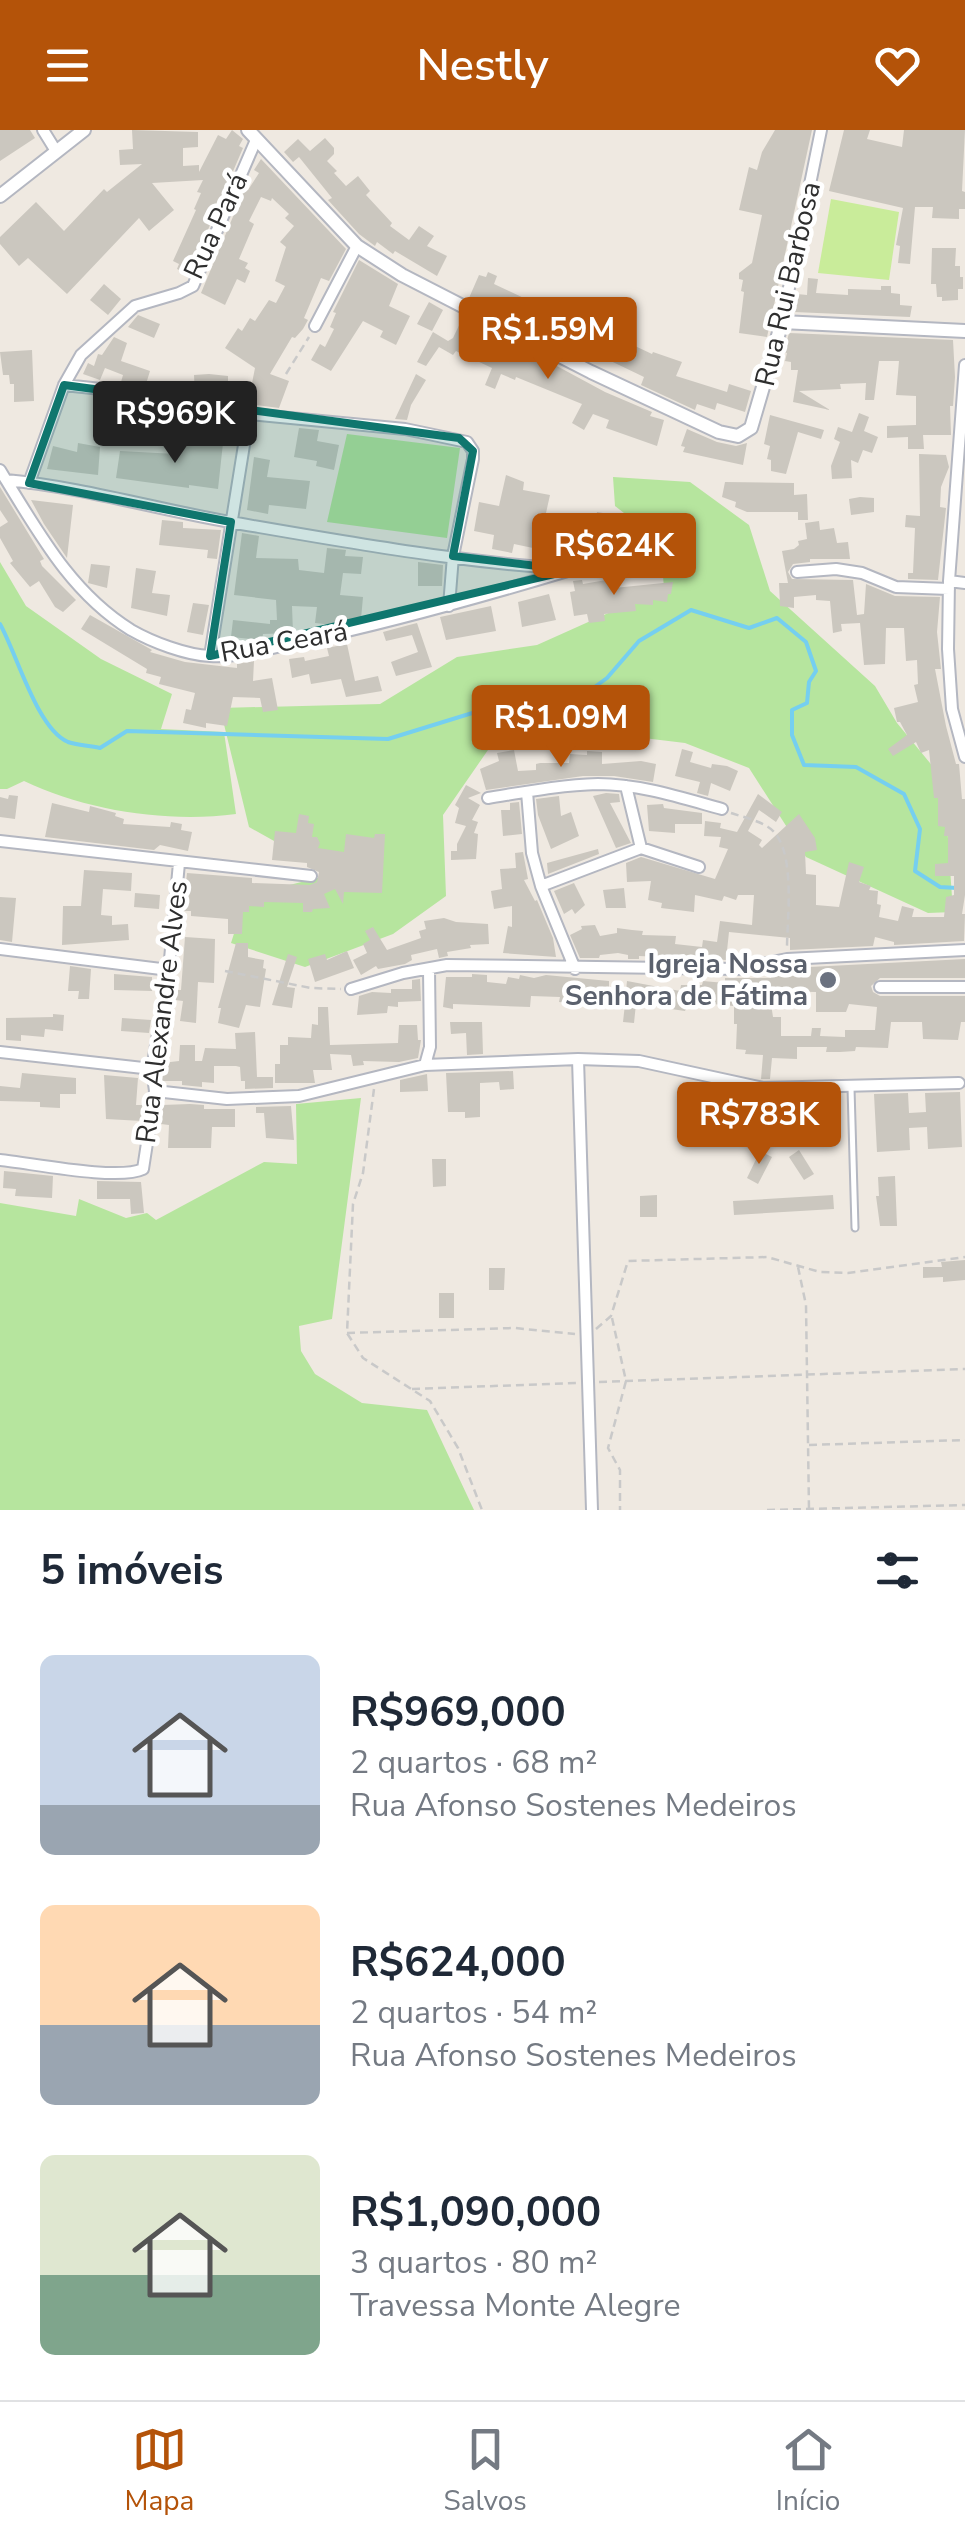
<!DOCTYPE html>
<html lang="pt">
<head>
<meta charset="utf-8">
<style>
  body { margin:0; font-family:"Nunito Sans",sans-serif; background:#f6f6f7; color:#1f2937; height:100vh; display:flex; flex-direction:column; font-size:38px; white-space:nowrap }
  * { box-sizing:border-box; margin:0 }
  p { font-size:32px; color:#747a83 }
  .icon { flex:none; width:55px; height:55px; fill:none; stroke:currentColor; stroke-width:2; stroke-linecap:round; stroke-linejoin:round }
  .map { position:relative; height:1380px; overflow:hidden }
  .drawer { display:flex; flex-direction:column; background:#fff; flex:1 }
  .drawer>* { flex:none }
  .price { position:absolute; translate:-50% -85px; padding:0 22px; border-radius:10px; background:#b45309; color:#fff; font-size:32px; line-height:65px; filter:drop-shadow(0 2px 5px #0008) }
  .price::after { content:''; position:absolute; left:50%; top:60px; width:30px; height:22px; margin-left:-15px; background:inherit; clip-path:polygon(0 0,100% 0,50% 100%) }
  .price.current { background:#222; color:#fff }
  ul { padding:0; list-style:none }
  li { display:flex; align-items:center; gap:30px; height:250px; padding:0 40px }
  li span { display:grid; place-items:center; flex:none; width:280px; height:200px; border-radius:15px; color:#555 }
  li>.icon { margin-inline-start:auto }
  span .icon { width:120px; height:120px; fill:#fffc; stroke-width:1 }
  li b { font-size:42px }
  h2 { display:flex; justify-content:space-between; align-items:center; height:120px; padding:0 40px; font-size:42px }
  header { display:flex; justify-content:space-between; align-items:center; height:130px; padding:0 40px; background:#b45309; color:#fff; font-size:45px; font-weight:600 }
  .tabs { display:flex; justify-content:space-around; align-items:center; height:140px; border-top:2px solid #e0e1e3; background:#fff; font-size:28px; color:#747a83 }
  .tabs a { display:grid; justify-items:center; gap:5px }
  .tabs .current { color:#b45309 }
  .map>svg:first-child { display:block }
  .green { fill:#b6e59e }
  .pitch { fill:#c9ec9a }
  .lines { fill:none; stroke-linecap:round; stroke-linejoin:round }
  .stream { stroke:#75cff0; stroke-width:4 }
  .building { fill:#cbc7bf; fill-rule:evenodd }
  .service-casing { stroke:#b4b7c1; stroke-width:9 }
  .minor-casing { stroke:#b4b7c1; stroke-width:14 }
  .tertiary-casing { stroke:#b4b7c1; stroke-width:16 }
  .path { stroke:#c9c9c9; stroke-width:2.5; stroke-dasharray:8 5; stroke-linecap:butt }
  .service { stroke:#fff; stroke-width:5 }
  .minor { stroke:#fff; stroke-width:10 }
  .tertiary { stroke:#fff; stroke-width:12 }
  .marked { fill:#0f766e; fill-opacity:0.2; stroke:#0f766e; stroke-width:8; stroke-linejoin:round }
  .worship-dot { fill:#6b7280; stroke:#fff; stroke-width:4 }
  .labels { text-anchor:middle; dominant-baseline:central; stroke-width:9; stroke-linejoin:round; paint-order:stroke }
  .street-label { font-size:28px; fill:#2e2e2e; stroke:#fff }
  .worship-label { font-size:28px; font-weight:bold; fill:#5b616d; stroke:#fff; text-anchor:end }
</style>
</head>
<body>
<header><svg class="icon" aria-label="menu" viewBox="0 0 24 24"><path d="M4 6h16M4 12h16M4 18h16"/></svg>Nestly<svg class="icon" aria-label="heart" viewBox="0 0 24 24"><path d="M12 20l-8-8c-3-5 5-10 8-4 3-6 11-1 8 4z"/></svg></header>
<div class="map">
<svg width="965" height="1380" viewBox="0 0 965 1380">
  <rect width="100%" height="100%" fill="#efe9e1"/>
  <path class="green" d="M347 304 460 318 447 408 327 392Z
    M613 347 690 352 749 395 770 461 875 556 897 593 944 650 953 782 928 783 806 727 749 638 685 613 577 600 497 607 443 685 446 766 393 804 305 837 231 813 246 766 333 744 249 697 220 578 380 574 457 527 537 515 664 458 660 411 615 376Z
    M0 432 26 476 101 529 172 564 161 599 224 602 236 684C168 693 87 681 24 651L7 659H0Z
    M361 968 332 1189 299 1196 301 1221 315 1244 362 1273 427 1280 474 1380H0V1073L76 1086 79 1069 126 1088 147 1083 156 1090 264 1032 297 1034 296 974Z"/>
  <path class="pitch" d="M831 69 899 82 889 150 818 143Z"/>
  <g class="lines">
    <path class="stream" d="M0 494C17 524 37 599 68 612 77 615 90 616 100 618L127 601 388 609 531 565 585 564 607 548 639 511 691 480 749 498 777 488 806 512 816 541 809 552 807 573 792 580V605L804 635 856 637 904 664 920 699 915 741 940 757 957 758"/>
  </g>
  <path class="building" d="M0 0H30L35 8 0 31Z
    M132 0 198 2V17L183 18V36L199 35V42L218 5 226 9 232 0 243 9 239 16 243 18 189 144 177 139 179 134 173 131 196 80 194 79 201 63 197 62 203 50 152 53 174 80 149 101 139 88 67 164 28 128 19 136 0 114V107L36 72 64 101 104 59 107 62 142 34 120 35 119 20 133 19Z
    M775 0H812L767 207 739 203 744 162 741 161 743 150 739 149V143L752 133 762 85 739 80 749 37 757 40 762 22Z
    M844 0H870L867 9 902 17 904 0H965L962 61 965 62V79H959V89L932 88 933 77H915L910 134 898 133 900 116 896 115 903 78 829 61Z
    M325 8 334 18V24L327 31 337 41 334 43 346 56 358 46 370 61 366 65 392 93 390 96 409 110 419 96 434 106 427 116 447 126 437 146 395 121 393 124 377 112 375 116 359 104 328 70 332 68 299 27 293 32 284 22 298 9 310 21Z
    M261 29 346 119 329 151 321 148 304 188 308 190 303 199 295 208 292 207 270 244 289 251 279 278 240 273 241 266 249 268 255 238 225 218 238 198 242 201 250 188 255 191 269 170 276 173 285 156 275 151 286 117 280 112 294 96 285 88 289 84 272 68 271 71 261 67 249 91 254 94 239 129 248 133 245 138 250 141 245 153 237 149 225 175 201 163 245 58 248 60 259 43 254 40Z
    M932 118H956L955 136H960V147H963V159H958V170L942 171V167H937L936 154H931Z
    M359 130 398 154 389 176 410 186 396 215 380 207 383 201 363 191 331 241 311 230 320 214 325 217 334 199 330 197 336 183 333 182Z
    M488 142 497 146 494 154 528 170 524 180 539 185 532 201 469 168 479 145 486 147Z
    M808 148 818 149 816 163 848 165V159L881 160V156H891V163L900 164V175L912 176 910 187 794 182 797 164 807 165Z
    M104 154 121 169 108 185 90 170Z
    M429 172 443 180 432 201 417 194Z
    M138 185 160 194 154 208 128 197Z
    M463 187 485 201 481 208 555 235 605 262 652 282 650 286 664 290 657 316 606 298 609 290 593 284 584 300 572 293 582 274 516 247 515 250 501 244 495 259 485 255 492 238 456 221 453 225 439 217 426 236 417 232 433 202 448 211 453 208Z
    M582 191 652 224 653 222 682 232 676 246 727 262 729 254 751 261 745 282 717 273 715 280 697 274 695 280 641 255 644 247 592 222 588 229 579 224 582 217 572 212Z
    M789 203 953 210 955 247 953 276H950L951 305H923L924 319H908V307L887 308V296L916 295V266L896 265 899 231H879L874 270H865L866 253 840 254 841 259 799 261 830 280 793 272 798 240H791V232L785 231 787 223 784 222Z
    M114 207 127 213 121 231 150 241 146 254 121 252 123 245 105 238 100 250 83 244 88 233 94 236 98 224 102 225Z
    M32 220 34 271 14 272V254H10L9 245H3L0 222Z
    M209 244 228 246V266H195L194 245Z
    M416 244 426 250 411 275 407 290 395 289Z
    M138 283 152 284 150 306 134 304Z
    M859 283 869 287 864 301 878 307 872 323 863 320 858 333 851 330 852 348 832 349 831 336 840 312 834 309 838 297 852 302Z
    M770 285 824 300 821 309 798 302 786 344 771 341V330L767 329 770 316 764 314Z
    M299 298 319 300 317 311 339 315 334 340 316 336 317 331 294 327Z
    M687 299 717 312 736 316 747 313 743 335 683 322 685 317 681 316Z
    M199 310 223 313 218 359 189 355V358L116 348 120 321 176 324 177 315 199 316Z
    M78 313 100 317 98 345 47 339 53 316 77 322Z
    M919 324 946 325 949 337 941 357 940 377 946 378 938 450 908 449V443H913L915 398 905 397 906 385 920 386Z
    M254 327 270 330 267 347 310 351 306 379 269 375 268 384 247 380Z
    M506 345 524 352 523 360 550 365 546 383 595 392 597 382 609 384 606 403 641 414 650 387 664 392 660 405 677 411 663 447 643 440 650 437 633 430 632 433 604 428 607 415 582 410 581 414 570 412 569 418 535 410 533 418 514 414 512 423 492 419 494 405 474 401 479 372 499 376Z
    M725 352 794 353V365L807 364 808 390H798V382H747L735 377 736 372 722 367Z
    M0 357 44 429 40 431 42 436 76 470 63 482 55 477 39 451 30 457 10 433 13 431 0 408V397L8 392 0 380Z
    M860 367 874 368V382L851 385 849 369Z
    M31 370 73 375 67 428 44 394Z
    M162 390 183 392V398L221 400 217 429 207 428 208 420 159 415Z
    M819 391 820 400 834 398 837 413 848 412 850 429H810V432L793 434 788 442 792 449 853 450 857 485 864 484 866 454 895 466 940 467 937 502 941 539H935L946 596 956 634H959L962 669H965V765L962 784H965L964 811 894 815V812L875 807 873 816 790 820V808L729 802 726 830 639 826V829H628V825L618 823 600 825 599 828H580L570 805 582 799 581 796 595 795 600 806 617 803V798L632 800 643 801 642 805 676 806 675 814 702 817 703 810 717 812 720 791 752 795 754 765H738L736 770 724 766 722 771 695 765 694 782 661 778 662 773 648 770 651 751 627 752 626 733 641 727 715 749 728 719 719 717 721 707 704 706 705 691 721 693 720 698 737 702 758 664 782 682 776 692 759 680 748 701 762 710 759 715 762 718 799 684 815 708 817 720 805 722 806 744 816 745V775L839 777 849 732 864 737 859 752 871 756 869 760 878 761 877 774 881 775 879 787 898 791 902 776 914 779 912 787H944L946 767 954 765V746H935V734L948 733V706H944L945 697 938 696V668H934L929 620 921 623 916 612 893 626 888 619 907 605 900 592H897L894 578 918 572 914 555 918 554 917 530 906 531 904 498H886L885 534 864 535 860 493 841 494 842 501 833 503 830 471 816 470V465L794 467V478L780 476 779 453H788L782 421 794 419 799 415 798 411 807 409 805 393Z
    M242 403 259 406 256 428 298 429 299 440 324 443 327 418 346 420 345 426 363 427 361 444 343 443 340 465 363 467 361 489 333 495 315 493 317 477 292 476 293 503 263 504 262 510 231 507 233 490 270 494V490H277L276 470 234 465Z
    M418 432 443 435 442 456H418Z
    M91 434 110 436 107 458 88 453Z
    M136 438 156 441 152 463 170 465 167 486 131 478Z
    M612 449 614 458 673 452 671 464H668L667 472 653 470V475L635 474 636 481 604 484 605 491 589 493 587 484 574 486 570 462 575 461 573 451 582 450 583 454Z
    M549 464 556 490 522 497 518 472Z
    M193 473 209 475 203 505 187 502Z
    M491 476 496 501 446 510 440 487Z
    M90 485 152 520 150 522 185 532 237 538V534L254 531 253 551 272 548 278 580 263 582 260 568 233 567 227 596 206 593V598L183 593 186 579 191 580 195 563 159 554 161 547 146 543 147 539 81 499Z
    M417 493 432 537 396 546 391 532 418 522 412 505 386 511 383 502 409 495 411 500 409 495Z
    M347 514 355 551 378 546 382 561 346 567 341 549 311 554 309 544 292 548 289 529 304 527 305 531 329 526 327 518Z
    M682 619 693 622 690 632 711 638 712 634 727 636 738 641 730 661 711 653 708 666 697 663 700 652 675 646Z
    M514 620 518 641 536 640V634L540 633H569L570 624 587 625V621L602 622V634L641 631 656 634 653 652 614 646H583L486 660 480 639 499 631 497 623Z
    M466 655 481 663 468 668 480 675 472 690 478 692 474 703 478 704 476 729 451 730V721H457V714L466 696 455 693 459 678 455 675Z
    M606 663 619 664 620 672 610 673 631 713 616 718 593 666Z
    M9 665 18 666 15 689 0 687V667L8 669Z
    M559 666 561 686 571 682 579 706 551 719 538 685 536 669Z
    M519 672 522 704 503 706 501 680H510V673Z
    M52 673 89 682 90 676 116 683 115 686 124 689 123 694 170 697 171 692 182 694 181 700 192 702 188 721 160 715 154 720 45 707Z
    M663 674 664 678 702 683V694H675V703L649 701 647 675Z
    M299 684 309 686 308 693 314 694 312 707H317L320 713 318 718 344 722 346 704 374 708 375 704H385L382 763 344 762 343 774 335 759 324 764 330 778 313 779 312 782H303V773L264 772V777L249 776V782H243L242 804H228V789L191 786V781H183L187 743 252 748V753L310 755 317 752 319 742 307 737V733L272 730 275 701 296 703Z
    M598 719 599 724 548 744 547 733Z
    M523 722 528 749 524 750 535 771 537 770 553 808 556 827 503 823 508 796 512 797V776L494 779 491 761 502 759 500 739 516 738 515 723Z
    M84 740 132 743 131 761 103 759 101 785 112 786V795L128 794 129 810 62 815 63 776H81Z
    M574 753 585 775 575 784 572 779 564 784 554 761Z
    M624 758 626 778H606L603 760Z
    M135 763 160 765 159 779 134 777Z
    M0 767 16 768 12 812 0 810Z
    M444 788 456 792 488 794 489 814 470 815 471 818 447 822 448 826 439 828 437 819 411 825 412 830 405 834 378 839 376 836 361 845 353 830 367 823 363 814 370 810 365 801 373 797 387 820 421 808 419 801 426 799 424 791Z
    M185 807 215 809 214 853 198 852 196 893 180 891 183 871 175 870 176 860H181Z
    M236 813H248V827L264 830 263 838 266 839 260 877 246 875 239 898 218 893 221 878H218Z
    M347 821 354 838 315 852 308 829 325 824 327 830Z
    M288 824 297 827 287 857 295 858 292 878 272 875Z
    M965 829V848H880L871 856 873 862 880 866H965V892H961L958 910 923 909 922 892H891L888 918 856 917 855 921 840 922H826L827 917H797V929L772 928 770 949H761L763 925 745 924 746 920 736 919 737 894H734V876L689 872 685 881 636 874 634 893 623 892 625 874 568 873 559 872 560 867 531 866 530 877 453 874V879L443 877 446 847H472V844L487 845V852L506 854 508 847 519 849 520 845 534 848 546 845 609 851V860L626 861 627 851 680 861 681 855H702L703 851 725 853V848H771L772 843 790 844V838ZM769 861 816 862V882H846L849 874 877 877 875 900H845V907L820 906 821 898H812L811 906H781V887H773Z
    M70 836 91 839 89 869H78L79 861H68Z
    M114 844 152 847V861L114 860Z
    M420 849 421 871 398 872V877L388 876 387 883 357 885 359 866 372 862 391 863V859H412V850Z
    M318 877H328L330 915 398 913 399 895H417L418 910H421L418 928 399 932 363 931 364 935 353 936 351 925 330 924 332 940H313L315 953H275V934H280V915H288V907L311 908 312 894 318 895Z
    M53 884 64 885 63 901 45 899 44 907 21 905V911L6 910V888L53 887Z
    M122 888 151 890 149 903 121 901Z
    M450 892H482L483 924 467 925 466 903 451 904Z
    M255 902 257 947H273V958L245 959V951H241L240 937 236 936H214V953L202 952V957L182 955V951H162V933L179 931 180 915H195V931H202L205 918 236 919 235 903Z
    M513 941 514 959 500 960 499 952 480 953V987L465 988V982H448L446 943Z
    M22 943 76 948V964H60V978L40 977V972L0 971V956L20 958Z
    M427 944 428 961 400 962V950Z
    M104 945 138 948 136 975H144L142 991 106 989Z
    M960 962 962 1017 928 1019 927 997 909 998 910 1020 877 1022 874 964 908 963 909 983 926 982 925 963Z
    M190 974 204 975V979H235V997H212L211 1018H168L169 995 161 994 162 975Z
    M291 976 294 1010 266 1008 264 983H256V977Z
    M799 1020 814 1044 804 1050 789 1027Z
    M760 1021 772 1027 758 1054 747 1048Z
    M432 1029H446V1056L433 1057Z
    M4 1041 53 1046 52 1068 15 1066 16 1059 3 1058Z
    M895 1046 897 1096H880L876 1066H879L878 1047Z
    M97 1051 141 1052 144 1083 131 1084 130 1069H97Z
    M657 1065V1087H640V1066Z
    M833 1065 834 1079 734 1085 733 1071Z
    M965 1130V1150L943 1152V1147L923 1148V1137H942L941 1132Z
    M489 1138H505L504 1160H489Z
    M439 1163H454V1188H439Z"/>
  <g class="lines">
    <defs>
      <path id="service" d="M851 958 855 1098"/>
      <path id="minor" d="M43 0 56 21
        M782 192 821 0
        M315 196 357 116
        M965 235 949 451 948 519 952 579 965 627
        M64 255 120 261 249 284 405 299 467 312 473 321V329L453 426 449 476
        M0 340 6 350C81 357 156 379 230 392 358 414 493 439 623 441
        M6 350C41 407 73 464 131 500 152 512 186 525 210 526 241 528 277 516 307 510 397 491 484 466 571 440
        M29 353 64 255 81 225 135 176 179 163 193 156 256 10
        M797 442 836 439 862 443 896 457 949 459
        M949 451 965 453
        M210 526 249 284
        M626 656 641 718
        M527 662 532 723 541 756 575 839
        M488 668C525 662 560 655 598 654 639 654 682 668 722 679
        M0 711 311 746
        M541 756 641 718 699 737
        M0 819 169 840
        M880 857H965
        M351 859 403 843 447 835 739 839 787 829 965 820
        M0 922 152 939
        M578 929 592 1380
        M425 935 578 929 639 931 763 958 959 953
        M155 961 227 969 299 966 425 935 430 917 429 840
        M0 1030C31 1033 118 1051 143 1039L155 961 152 939 169 840 179 733"/>
      <path id="tertiary" d="M248 0 357 116 402 145 591 242 719 302 738 306 751 298 782 192 965 201
        M0 66 84 0"/>
    </defs>
    <use href="#service" class="service-casing"/>
    <use href="#minor" class="minor-casing"/>
    <use href="#tertiary" class="tertiary-casing"/>
    <path class="path" d="M286 244 309 207
      M731 683C743 687 757 690 768 697 797 714 787 788 787 818
      M225 841 311 858 341 859
      M374 959 363 1043 353 1074 347 1203 363 1228 430 1271 458 1318 482 1380
      M798 1137 806 1175 809 1380
      M612 1188 626 1251 608 1318 620 1340V1380
      M596 1199 611 1186 628 1131 767 1127 820 1142 848 1143 965 1127
      M347 1203 515 1198 575 1204
      M599 1252 965 1239
      M412 1259 576 1253
      M809 1315 965 1310
      M767 1380 965 1375"/>
    <use href="#service" class="service"/>
    <use href="#minor" class="minor"/>
    <use href="#tertiary" class="tertiary"/>
  </g>
  <path class="marked" d="M64 255 459 308 473 321 453 426 571 440 210 526 231 392 29 353Z"/>
  <circle class="worship-dot" cx="828" cy="850" r="10"/>
  <g class="labels">
    <g class="street-label">
      <text transform="translate(216 96) rotate(-65)">Rua Pará</text>
      <text transform="translate(788 154) rotate(-77)">Rua Rui Barbosa</text>
      <text transform="translate(284 512) rotate(-10)">Rua Ceará</text>
      <text transform="translate(162 882) rotate(-83)">Rua Alexandre Alves</text>
    </g>
    <g class="worship-label">
      <text x="808" y="834">Igreja Nossa<tspan x="808" dy="32">Senhora de Fátima</tspan></text>
    </g>
  </g>
</svg>
<b class="price" style="left:548px;top:252px">R$1.59M</b>
<b class="price current" style="left:175px;top:336px">R$969K</b>
<b class="price" style="left:614px;top:468px">R$624K</b>
<b class="price" style="left:561px;top:640px">R$1.09M</b>
<b class="price" style="left:759px;top:1037px">R$783K</b>
</div>
<section class="drawer">
<h2>5 imóveis<svg class="icon" aria-label="filters" viewBox="0 0 24 24"><path d="M4 7h16M4 17h16"/><circle cx="9" cy="7" r="2"/><circle cx="15" cy="17" r="2"/></svg></h2>
<ul>
<li><span style="background:linear-gradient(#c9d6e8 75%,#9aa5b1 0)"><svg class="icon" aria-label="home" viewBox="0 0 24 24"><path d="M3 11l9-7 9 7M6 9v11h12V9"/></svg></span><div><b>R$969,000</b><p>2 quartos · 68 m²</p><p>Rua Afonso Sostenes Medeiros</p></div></li>
<li><span style="background:linear-gradient(#ffd9b3 60%,#9aa5b1 0)"><svg class="icon" aria-label="home" viewBox="0 0 24 24"><path d="M3 11l9-7 9 7M6 9v11h12V9"/></svg></span><div><b>R$624,000</b><p>2 quartos · 54 m²</p><p>Rua Afonso Sostenes Medeiros</p></div></li>
<li><span style="background:linear-gradient(#dfe7d0 60%,#7fa58c 0)"><svg class="icon" aria-label="home" viewBox="0 0 24 24"><path d="M3 11l9-7 9 7M6 9v11h12V9"/></svg></span><div><b>R$1,090,000</b><p>3 quartos · 80 m²</p><p>Travessa Monte Alegre</p></div></li>
</ul>
</section>
<nav class="tabs">
<a class="current"><svg class="icon" aria-label="map" viewBox="0 0 24 24"><path d="M3 6l6-2 6 2 6-2v14l-6 2-6-2-6 2zM9 4v14M15 6v14"/></svg>Mapa</a>
<a><svg class="icon" aria-label="saved" viewBox="0 0 24 24"><path d="M7 4h10v16l-5-4-5 4z"/></svg>Salvos</a>
<a><svg class="icon" aria-label="home" viewBox="0 0 24 24"><path d="M3 11l9-7 9 7M6 9v11h12V9"/></svg>Início</a>
</nav>
</body>
</html>
